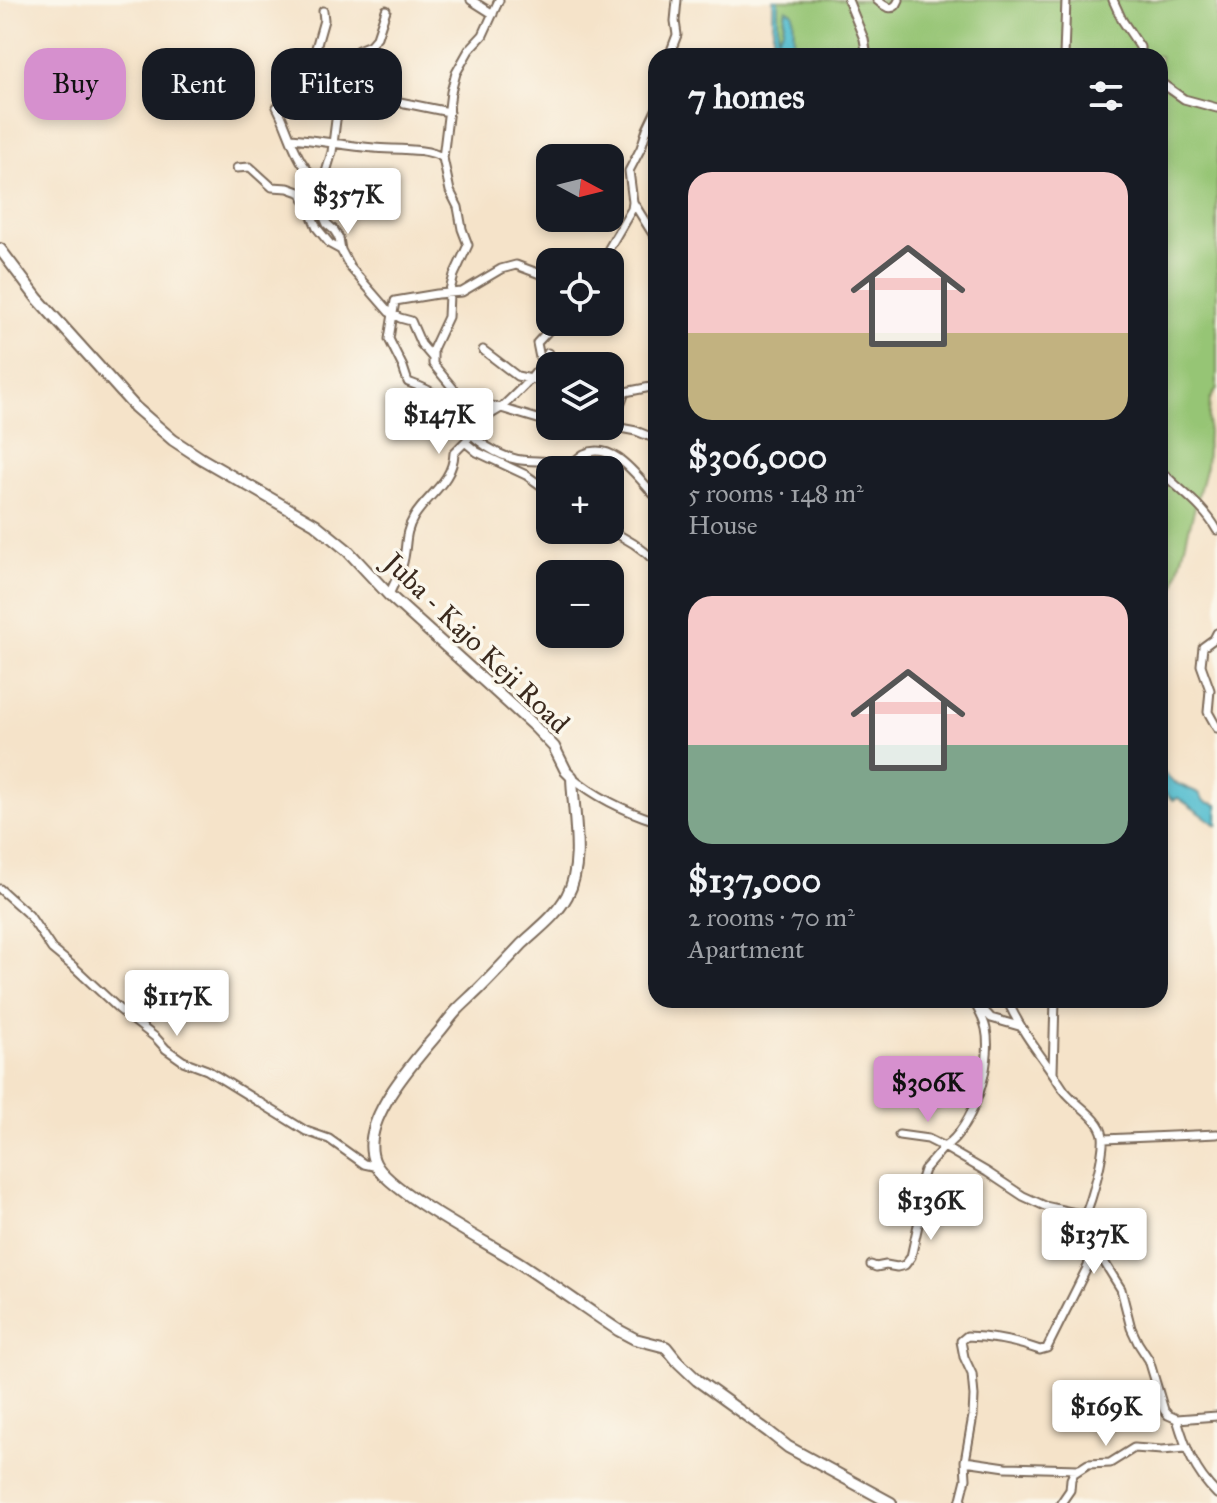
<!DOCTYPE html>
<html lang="en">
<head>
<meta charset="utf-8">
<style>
  body { margin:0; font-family:"IM FELL Great Primer",serif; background:#20242c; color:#f1f3f6; height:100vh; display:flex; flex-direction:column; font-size:30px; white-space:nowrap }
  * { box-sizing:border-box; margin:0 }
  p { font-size:26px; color:#9ea1a6 }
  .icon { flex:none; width:44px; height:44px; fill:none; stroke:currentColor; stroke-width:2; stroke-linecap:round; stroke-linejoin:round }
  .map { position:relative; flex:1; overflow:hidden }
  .drawer { position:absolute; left:648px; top:48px; width:520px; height:960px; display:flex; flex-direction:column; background:#171b24; border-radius:24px; box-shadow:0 4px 12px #0003 }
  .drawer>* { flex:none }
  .hud { position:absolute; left:24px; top:48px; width:504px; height:72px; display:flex; gap:16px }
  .needle { width:52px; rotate:97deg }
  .tools { position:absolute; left:536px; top:144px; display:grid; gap:16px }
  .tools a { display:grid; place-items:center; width:88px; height:88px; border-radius:16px; background:#171b24; box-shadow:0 4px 12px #0003; font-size:40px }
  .price { position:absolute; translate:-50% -68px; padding:0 18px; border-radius:8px; background:#fff; color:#222; font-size:26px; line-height:52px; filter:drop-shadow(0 2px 4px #0008) }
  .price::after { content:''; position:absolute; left:50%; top:48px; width:24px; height:18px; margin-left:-12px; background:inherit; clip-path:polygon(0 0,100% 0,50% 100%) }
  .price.selected { background:#d690ce; color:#111 }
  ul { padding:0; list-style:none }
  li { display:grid; align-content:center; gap:16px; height:424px; padding:0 40px }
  li span { display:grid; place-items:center; height:248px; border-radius:24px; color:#555 }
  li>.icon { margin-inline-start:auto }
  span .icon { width:144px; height:144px; fill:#fffc; stroke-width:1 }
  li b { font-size:34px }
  h2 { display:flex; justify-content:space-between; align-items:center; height:96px; padding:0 40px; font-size:34px }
  .pill { padding:0 28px; border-radius:24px; background:#171b24; box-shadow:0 4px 12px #0003; font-size:28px; line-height:72px }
  .pill.selected { background:#d690ce; color:#111 }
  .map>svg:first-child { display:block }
  .green { fill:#96c574; stroke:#687849; stroke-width:2 }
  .water { fill:#53bdcf; stroke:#477476; stroke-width:2 }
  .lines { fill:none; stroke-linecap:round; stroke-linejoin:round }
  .minor-casing { stroke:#7c6b5a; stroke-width:11 }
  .secondary-casing { stroke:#7c6b5a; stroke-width:14 }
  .minor { stroke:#fff; stroke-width:7 }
  .secondary { stroke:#fff; stroke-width:10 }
  .labels { text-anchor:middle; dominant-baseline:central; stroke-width:7; stroke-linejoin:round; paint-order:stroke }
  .street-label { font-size:28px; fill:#3b2a1e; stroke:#fbf7ec }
</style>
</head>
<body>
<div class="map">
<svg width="1217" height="1503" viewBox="0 0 1217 1503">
  <rect width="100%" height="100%" fill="#fbf7ec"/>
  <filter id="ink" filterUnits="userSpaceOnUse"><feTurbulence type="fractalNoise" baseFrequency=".0125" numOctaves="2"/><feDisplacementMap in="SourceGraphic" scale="16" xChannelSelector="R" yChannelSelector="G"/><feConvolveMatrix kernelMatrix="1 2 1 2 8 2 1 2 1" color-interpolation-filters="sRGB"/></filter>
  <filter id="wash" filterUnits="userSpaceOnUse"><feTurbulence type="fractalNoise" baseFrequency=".006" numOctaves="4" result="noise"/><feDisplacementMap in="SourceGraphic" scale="32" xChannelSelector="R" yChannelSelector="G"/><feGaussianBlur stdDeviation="1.8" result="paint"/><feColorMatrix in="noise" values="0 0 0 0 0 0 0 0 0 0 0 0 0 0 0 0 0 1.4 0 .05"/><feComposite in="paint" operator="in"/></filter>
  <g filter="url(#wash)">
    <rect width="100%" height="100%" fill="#f5e3c9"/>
    <path class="green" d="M778 0H1217V388L1210 400 1206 466 1188 533 1171 602 1160 613V56H792L794 47 793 14 786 9 783 29 778 39Z"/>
    <path class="water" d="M773 0H778V37L783 29 786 9 793 13 794 47 792 56H775L773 38Z
      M1160 769 1173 782 1199 793 1204 801 1217 805V825L1178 798 1173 800 1160 789Z"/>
  </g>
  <g filter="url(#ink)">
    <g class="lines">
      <defs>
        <path id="minor" d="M471 0 493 14
          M499 0 483 35 469 50 456 73 451 92 443 158 450 191 458 207 462 229 468 245 454 275 449 294 448 317 433 349V364L457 393 486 405 501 408C517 392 539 374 548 353
          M848 0 864 39 867 56
          M877 0C885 7 894 13 899 0
          M1113 0 1122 20 1140 47V56
          M669 56 677 35 675 21 677 0
          M1064 56 1066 0
          M279 71 315 82 342 87 390 100 449 112
          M315 82 316 48 324 20 323 11
          M1160 82 1184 99 1217 108
          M277 107C290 131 296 170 323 182
          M291 138C319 140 346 146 374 148 392 150 428 147 443 158
          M237 168 250 167 272 187 288 188 302 193 317 228 330 244 341 250 350 267 389 312 400 318 411 321 421 344 432 357
          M633 202 656 239
          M341 250 339 238 334 230 327 224 319 206 324 188 323 182 332 152 336 120 341 102 346 67 358 50 370 45 377 37 386 10
          M601 262 632 209 633 202 629 171 641 148 647 129 656 110
          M550 276 540 274 516 265 501 269 462 292 437 294 395 301 389 339 403 367 408 382C416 385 425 388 431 392 444 400 452 413 461 424 470 434 484 446 496 452 524 467 543 456 569 466 574 462 579 457 584 454 614 440 638 478 656 497
          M550 322 549 330 537 343 542 368 550 380
          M483 350 517 376 550 383
          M610 417 620 406 625 392 656 386
          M610 426 636 431 656 439
          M465 442 486 417 501 408 548 422 550 421
          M1160 470C1179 490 1203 505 1217 530
          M608 530C625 537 642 548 656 562
          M389 595C393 585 399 575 402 566 408 548 403 535 414 517 428 494 453 482 454 453L465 442 477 452 526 475 550 492
          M1217 633 1214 639 1203 647 1201 665 1210 690 1208 712 1217 728
          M572 777C597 798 625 811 656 821
          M0 889 29 915 52 949 75 968 119 1009 156 1038 166 1049 183 1061 207 1070 306 1131 329 1139 364 1164 378 1167
          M973 1000C978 1009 984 1019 986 1029 993 1062 974 1128 944 1147L987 1172 1023 1196 1045 1206 1085 1215
          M1007 1000C1020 1028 1032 1044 1050 1069 1055 1076 1059 1083 1064 1090 1076 1106 1100 1117 1103 1136 1105 1152 1092 1200 1085 1215L1093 1239 1106 1265 1121 1289 1131 1328 1138 1343 1149 1360 1164 1410 1168 1415 1177 1419C1186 1449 1194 1471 1217 1494
          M979 1005 991 1018 1019 1026
          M1053 1072 1055 1000
          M1104 1139 1217 1134
          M871 1265 876 1267 886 1265 897 1267 905 1265 911 1257 918 1225 924 1209 921 1198 920 1182 924 1170 944 1147 928 1139 899 1135
          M1177 1419 1217 1416
          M965 1461 1006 1467 1078 1469
          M960 1503 966 1479 965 1461 973 1416 974 1396 972 1374 964 1357 961 1341 967 1336C993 1337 1016 1341 1040 1350L1047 1348 1088 1266 1093 1241
          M1061 1503 1070 1490 1071 1479 1074 1473 1088 1464 1110 1463 1134 1448 1162 1450 1186 1448"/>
        <path id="secondary" d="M0 249 37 298 135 407 173 440 202 459 315 524 347 550 389 595 534 726 554 747 566 771 572 777C573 813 585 864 567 896 556 916 538 929 522 944 508 959 494 974 480 988 473 995 465 1002 458 1009 451 1016 445 1025 439 1032 416 1060 356 1123 375 1163 388 1191 488 1243 518 1262 552 1284 585 1308 618 1330L635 1339 666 1347 678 1362 697 1380 769 1432 788 1447 891 1503"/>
      </defs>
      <use href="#minor" class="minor-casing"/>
      <use href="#secondary" class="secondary-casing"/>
      <use href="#minor" class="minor"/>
      <use href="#secondary" class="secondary"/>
    </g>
  </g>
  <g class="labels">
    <g class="street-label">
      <text transform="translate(477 643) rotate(44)">Juba - Kajo Keji Road</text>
    </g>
  </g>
</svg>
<div class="tools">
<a><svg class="needle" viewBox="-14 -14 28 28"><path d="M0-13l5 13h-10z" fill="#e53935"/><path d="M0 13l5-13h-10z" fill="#9ea1a6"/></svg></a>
<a><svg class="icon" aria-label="locate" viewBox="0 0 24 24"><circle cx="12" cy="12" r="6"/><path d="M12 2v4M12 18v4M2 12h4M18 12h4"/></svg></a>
<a><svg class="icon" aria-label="layers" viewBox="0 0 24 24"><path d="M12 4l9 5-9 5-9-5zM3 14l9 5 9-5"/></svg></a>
<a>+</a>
<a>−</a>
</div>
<b class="price" style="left:348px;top:236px">$357K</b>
<b class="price" style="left:439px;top:456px">$147K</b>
<b class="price" style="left:177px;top:1038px">$117K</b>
<b class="price selected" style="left:928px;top:1124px">$306K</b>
<b class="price" style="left:931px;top:1242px">$136K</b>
<b class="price" style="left:1094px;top:1276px">$137K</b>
<b class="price" style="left:1106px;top:1448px">$169K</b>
<div class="hud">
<a class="pill selected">Buy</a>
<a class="pill">Rent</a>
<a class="pill">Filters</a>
</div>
<section class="drawer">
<h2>7 homes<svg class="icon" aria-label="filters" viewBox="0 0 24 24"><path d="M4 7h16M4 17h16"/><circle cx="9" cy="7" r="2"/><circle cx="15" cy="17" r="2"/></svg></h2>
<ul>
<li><span style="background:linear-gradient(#f6c9c9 65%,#c2b280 0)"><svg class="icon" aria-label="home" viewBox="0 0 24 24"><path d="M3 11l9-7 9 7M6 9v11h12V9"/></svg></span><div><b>$306,000</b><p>5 rooms · 148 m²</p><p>House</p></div></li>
<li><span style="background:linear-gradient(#f6c9c9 60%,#7fa58c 0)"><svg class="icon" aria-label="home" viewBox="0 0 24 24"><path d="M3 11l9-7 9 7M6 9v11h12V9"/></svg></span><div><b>$137,000</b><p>2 rooms · 70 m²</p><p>Apartment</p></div></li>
</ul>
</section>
</div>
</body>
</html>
